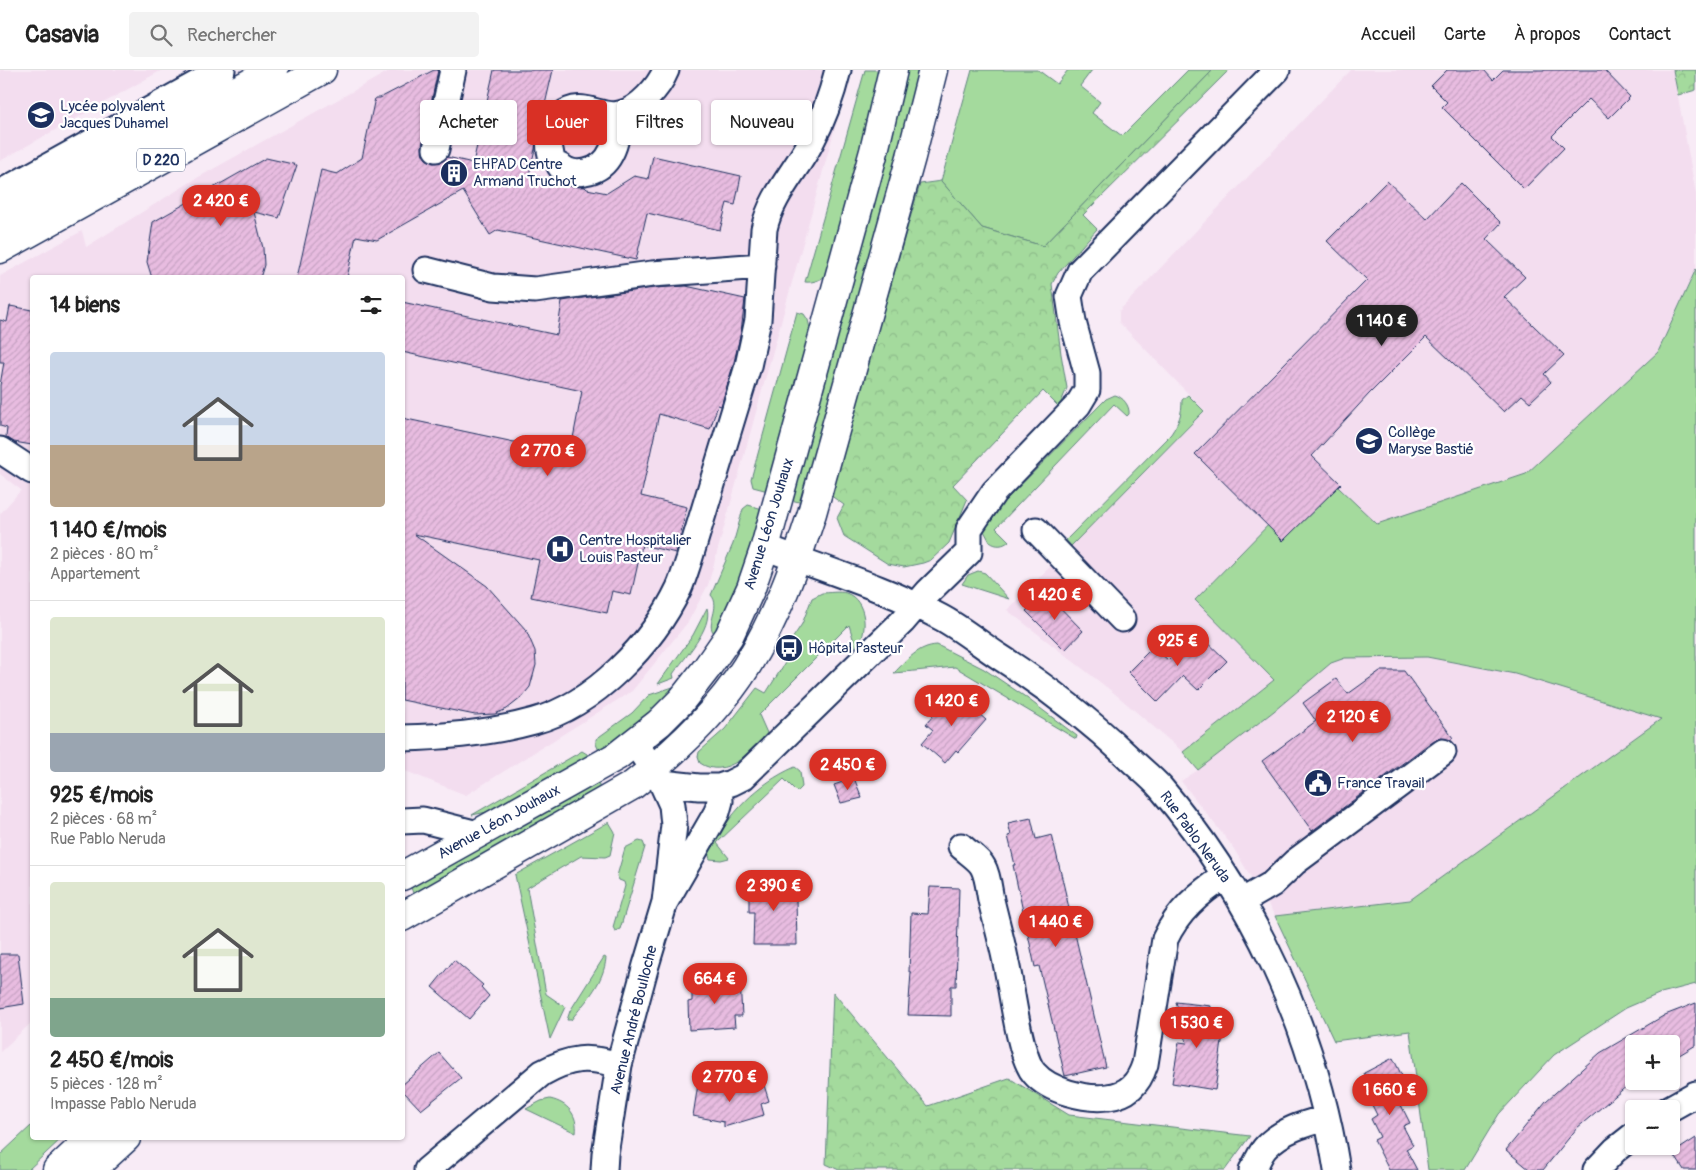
<!DOCTYPE html>
<html lang="fr">
<head>
<meta charset="utf-8">
<style>
  body { margin:0; font-family:Pangolin,sans-serif; background:#f2f2f2; color:#222; height:100vh; display:flex; flex-direction:column; font-size:19px; white-space:nowrap }
  * { box-sizing:border-box; margin:0 }
  p { font-size:16px; color:#767676 }
  .icon { flex:none; width:28px; height:28px; fill:none; stroke:currentColor; stroke-width:2; stroke-linecap:round; stroke-linejoin:round }
  .map { position:relative; flex:1; overflow:hidden }
  .drawer { position:absolute; left:30px; top:205px; width:375px; height:865px; display:flex; flex-direction:column; background:#fff; border-radius:5px; box-shadow:0 1px 4px #0004 }
  .drawer>* { flex:none }
  .hud { position:absolute; left:420px; top:30px; width:475px; height:45px; display:flex; gap:10px }
  .controls { position:absolute; left:1625px; top:965px; display:grid; gap:10px }
  .controls a { display:grid; place-items:center; width:55px; height:55px; border-radius:5px; background:#fff; box-shadow:0 1px 4px #0004; font-size:25px }
  .price { position:absolute; translate:-50% -42px; padding:0 11px; border-radius:18px; background:#d93025; color:#fff; font-size:16px; line-height:32px; filter:drop-shadow(0 1px 2px #0008) }
  .price::after { content:''; position:absolute; left:50%; top:30px; width:15px; height:11px; margin-left:-8px; background:inherit; clip-path:polygon(0 0,100% 0,50% 100%) }
  .price.on { background:#222; color:#fff }
  ul { padding:0; list-style:none }
  li { display:grid; align-content:center; gap:10px; height:265px; padding:0 20px }
  li+li { border-top:1px solid #e0e0e0 }
  li span { display:grid; place-items:center; height:155px; border-radius:5px; color:#555 }
  li>.icon { margin-inline-start:auto }
  span .icon { width:90px; height:90px; fill:#fffc; stroke-width:1 }
  li b { font-size:21px }
  h2 { display:flex; justify-content:space-between; align-items:center; height:60px; padding:0 20px; font-size:21px }
  .tag { padding:0 18px; border-radius:5px; background:#fff; box-shadow:0 1px 4px #0004; font-size:18px; line-height:45px }
  .tag.on { background:#d93025; color:#fff }
  header { display:flex; align-items:center; gap:30px; box-sizing:border-box; height:70px; padding:0 25px; background:#fff; border-bottom:1px solid #e0e0e0 }
  header strong { font-size:24px }
  nav { display:flex; gap:28px; margin-inline-start:auto; font-size:18px }
  .search { width:350px; height:45px; background:#f2f2f2; display:flex; align-items:center; gap:12px; box-sizing:border-box; padding:0 18px; border-radius:5px; color:#767676; font-size:19px }
  .map>svg:first-child { display:block }
  .built { fill:#f3ddef }
  .grass { fill:#a4da9d; stroke:#60847e }
  .forest { fill:url(#forest-crowns); stroke:#60847e }
  .building { fill:url(#building-hatch); stroke:#1b2f5e }
  .lines { fill:none; stroke-linecap:round; stroke-linejoin:round }
  .minor-casing { stroke:#1b2f5e; stroke-width:29 }
  .major-casing { stroke:#1b2f5e; stroke-width:31 }
  .minor { stroke:#fff; stroke-width:25 }
  .major { stroke:#fff; stroke-width:28 }
  .labels { text-anchor:middle; dominant-baseline:central; stroke-width:4.5; stroke-linejoin:round; paint-order:stroke }
  .shield { fill:#fff; stroke:#5f6d8e; stroke-width:1 }
  .shield-label { font-size:14px; font-weight:bold; fill:#1b2f5e }
  .poi-label { font-size:15px; fill:#1b2f5e; stroke:#fff; text-anchor:start }
  .street-label { font-size:15px; fill:#1b2f5e; stroke:#fff }
</style>
</head>
<body>
<header>
<strong>Casavia</strong>
<div class="search"><svg class="icon" aria-label="search" viewBox="0 0 24 24"><circle cx="10" cy="10" r="6"/><path d="M15 15l6 6"/></svg>Rechercher</div>
<nav><a>Accueil</a><a>Carte</a><a>À propos</a><a>Contact</a></nav>
</header>
<div class="map">
<svg width="1696" height="1100" viewBox="0 0 1696 1100">
  <defs>
    <pattern id="forest-crowns" width="20" height="18" patternUnits="userSpaceOnUse" patternTransform="scale(1.25)"><rect width="20" height="18" fill="#a4da9d"/><path d="M2 6a3 3 0 1 1 6 0M12 15a3 3 0 1 1 6 0" fill="none" stroke="#8dbb8a"/></pattern>
    <pattern id="building-hatch" width="6" height="6" patternUnits="userSpaceOnUse" patternTransform="scale(1.25)"><rect width="6" height="6" fill="#e8bce0"/><path d="M-1 1l2-2M0 6l6-6M5 7l2-2" fill="none" stroke="#c6a2c3"/></pattern>
  </defs>
  <rect width="100%" height="100%" fill="#f8ebf6"/>
  <filter id="ink" filterUnits="userSpaceOnUse"><feTurbulence type="fractalNoise" baseFrequency=".02" numOctaves="2"/><feDisplacementMap in="SourceGraphic" scale="10" xChannelSelector="R" yChannelSelector="G"/><feConvolveMatrix kernelMatrix="1 2 1 2 8 2 1 2 1" color-interpolation-filters="sRGB"/></filter>
  <g filter="url(#ink)">
    <path class="built" d="M0 0H162L0 91Z
      M391 0H851L708 515 688 552 632 621 466 725 403 700 402 208H32V952L0 982V444L21 420 0 404V206L82 161 86 177 197 108Z
      M1351 0H1673L1696 124V199L1658 282 1526 404 1377 455 1322 401 1195 530 1274 610 1183 682 1114 623 1007 540 1205 341 1119 252V241Z
      M1427 587 1515 604 1662 649 1410 830 1275 846 1232 776 1181 711 1198 700 1274 641 1331 593 1345 588Z"/>
    <path class="grass" d="M865 0H882L829 203C823 209 814 213 805 212Z
      M906 0H918L907 50 803 433 791 430Z
      M972 0H1038L1057 14 1068 0H1092L1080 16 1100 32 1092 43 1122 66 1188 0H1213L1043 176 982 158 941 111Z
      M1696 199V914L1661 923 1626 938 1554 985 1499 1044 1465 1100H1428L1410 961 1334 971 1275 846 1410 830 1661 649 1515 604 1427 587 1345 588 1331 593 1274 641 1198 700 1183 682 1274 610 1195 530 1321 401 1377 454 1526 404 1658 282Z
      M797 242 804 244 808 250 811 263 768 421 753 417 751 409Z
      M1115 325C1123 327 1130 336 1129 344L1127 346 1114 334 996 458 1009 471C1004 476 996 477 990 472L983 459 985 451 1106 329Z
      M1188 325 1204 341 1071 476 1066 470 1171 364C1179 352 1182 344 1182 330Z
      M748 435 763 439C751 482 739 526 714 563 705 554 722 537 711 525L733 474 743 439Z
      M978 501 985 503 1009 529 962 514 968 505Z
      M822 523C829 523 839 521 846 523 867 530 869 564 856 578L849 555 759 645 767 663C752 682 725 710 700 693L698 687 699 682 725 659 757 618 766 623 797 574 792 569 802 554 812 528Z
      M707 538C713 558 684 588 673 604L674 608 658 614 693 565Z
      M937 575 984 599 1024 626 1077 666 1076 669 955 597 894 603C907 590 918 576 937 575Z
      M676 616 655 643 600 683 596 674V669L632 643 649 625Z
      M582 681 587 684 589 689 492 741 472 745Z
      M795 697 800 701 802 717 797 722 784 709 717 773 729 788 721 790 710 789 708 783 709 780C730 744 756 714 795 697Z
      M597 710 601 722 437 814 413 823 410 815Z
      M609 752 615 762 610 785 605 787 581 786 527 818 546 924 565 937 550 969 515 805Z
      M639 771 643 772 645 777 620 859 615 861 613 857 625 816 624 812 619 810 617 806 625 778Z
      M604 887 606 888C604 911 588 929 574 946L571 950H567L570 941Z
      M550 1029C568 1033 578 1045 576 1063L526 1039 541 1031Z
      M32 1055V1068H62L28 1100H0V1085Z"/>
    <path class="forest" d="M1213 0H1229L1083 145 1097 159 1058 203 1052 214 1061 284 1067 318 1059 337 1043 321 953 415 967 430 949 473 931 490 923 493 904 497 888 494 844 466 837 448 844 435 830 425 920 114 941 111 982 158 1043 176Z
      M1673 0H1696V20L1678 25Z
      M833 922 928 1036 1009 1008 1069 1045 1250 1066 1225 1100H839L826 1094Z"/>
    <path class="building" d="M434 0H438L422 76 423 84 426 89 433 93 441 92 447 87 473 93 494 0H553L543 43 537 59 535 79 529 105 555 110 569 116 585 117 587 119 607 123 634 106 648 109 653 86 741 106 735 135 727 133 720 160 647 143 636 190 498 160 490 165 463 121 377 170 356 166 347 208H297L321 100 337 104 362 88 375 28H380Z
      M1447 0H1484L1493 10 1503 0H1604L1630 27 1609 48 1589 29 1552 66 1564 78 1524 119 1442 37 1447 32 1431 16Z
      M266 88 297 95 279 148 254 142 263 178 264 195 260 208H152L147 192 153 152Z
      M1387 111 1427 149 1461 113 1501 153 1486 169 1525 207 1504 227 1564 285 1544 304 1551 312 1530 332 1522 325 1504 342 1426 267 1369 324 1312 386 1341 414 1283 471 1195 384 1367 210 1327 171Z
      M686 216 745 229 741 262 734 292 721 336 718 335 710 359 659 344 641 426 687 437 676 483 642 475 631 525 612 521 607 543 531 527 539 490 414 464 487 516 526 560 535 581 536 595 530 617 521 628 507 639 495 644 475 645 402 630V348L570 384 582 321 402 282V232L557 265 562 231 654 218Z
      M10 236 32 240V375L14 372 6 367 7 358 0 356V315L4 292H0V250L7 252Z
      M1045 522 1083 561 1065 580 1026 541Z
      M1197 562 1227 591 1198 620 1183 606 1158 632 1128 602 1153 577 1168 590Z
      M1380 601H1404L1453 668 1450 670 1441 668 1434 670 1312 761 1262 691 1316 651 1303 633 1336 609 1348 624Z
      M954 622 986 650 958 682 956 680 945 693 922 673 933 660 926 654Z
      M854 708 862 728 841 733 834 715Z
      M1031 748 1036 769 1052 765 1106 997 1065 1006 1039 896 1035 897 1013 795H1015L1008 766 1011 765 1008 753Z
      M792 808 793 829H796L797 875H753L754 842H749V822H754L753 809Z
      M930 817 959 818 956 916H951V946L908 945 911 902H909L911 843 928 844Z
      M0 884H18L24 934 0 938Z
      M454 890 483 915 481 917 489 926 469 949 432 917Z
      M740 910 742 946H734L735 957 689 960 688 932 692 931V913Z
      M1176 932 1211 936 1207 963 1223 965 1215 1020 1172 1013 1179 972 1187 973Z
      M1696 933V975L1671 990V974H1634V1010L1577 1058 1543 1100H1530L1506 1080 1546 1031 1600 983 1665 945Z
      M439 983 461 1008 421 1040 402 1020V1015Z
      M1393 988 1404 1010 1398 1013 1407 1031 1401 1035 1410 1053 1403 1056 1413 1075 1406 1079 1417 1100H1389L1374 1070 1380 1067 1371 1049 1377 1045 1368 1027 1374 1024 1364 1003Z
      M763 1012 769 1031 761 1034 764 1045 724 1057V1052L693 1046 698 1014 732 1020Z
      M1696 1068V1100H1684L1673 1083Z"/>
    <g class="lines">
      <defs>
        <path id="minor" d="M436 79 453 0
          M551 85C548 74 549 65 553 55 555 51 557 49 561 46 582 28 598 49 620 44 639 40 659 17 666 0
          M560 96C568 102 575 104 585 102 613 98 618 68 619 44
          M0 123 222 0
          M426 200 493 217 535 220 652 204 762 196
          M0 380 32 401
          M1036 460 1122 549
          M765 477C822 499 886 518 940 547 961 558 980 574 1000 587 1045 616 1088 649 1127 686 1138 697 1150 706 1160 717 1252 825 1315 960 1337 1100
          M402 668C447 667 491 663 534 651 594 635 653 573 679 518 683 509 686 499 689 490L748 296 758 250 764 159C771 126 796 101 811 72 823 50 832 24 838 0
          M662 713 699 717H719
          M402 751 423 750 478 764
          M961 776C967 782 979 789 983 797 988 806 989 820 991 830 996 851 1002 872 1006 893 1012 918 1019 986 1034 1003 1049 1021 1086 1030 1108 1027 1128 1025 1139 1013 1145 994L1165 869C1178 841 1199 823 1225 806
          M665 832 717 742 720 731 719 717 731 713 743 707 903 551 928 522 969 482V459L994 422 1078 335 1087 320V303L1073 252 1069 226 1080 201 1277 0
          M1241 832 1272 814 1295 792 1443 682
          M1669 1039 1696 1024
          M427 1100 542 1003C571 987 587 986 619 995
          M604 1100 605 1084 619 995 646 895 665 832 674 755 672 735 662 713 635 673
          M1252 1100C1257 1093 1260 1083 1266 1077 1282 1060 1304 1054 1326 1048
          M1596 1100 1615 1080 1634 1065"/>
        <path id="major" d="M0 150 274 0
          M0 179 322 0
          M402 806 617 686 659 653 681 631 706 599 729 566 751 518 765 477 874 81 893 0
          M402 847 633 715C675 682 717 643 746 597 776 549 795 496 812 443L911 87 933 0
          M57 1100 91 1068
          M91 1100 126 1068"/>
      </defs>
      <use href="#minor" class="minor-casing"/>
      <use href="#major" class="major-casing"/>
      <use href="#minor" class="minor"/>
      <use href="#major" class="major"/>
    </g>
  </g>
  <defs>
    <symbol id="school-disc" viewBox="-11 -11 22 22"><circle r="9.5" fill="#1b2f5e" stroke="#fff"/><path d="M0-5L7-2L0 1L-7-2ZM-4 1L0 2.5L4 1V4Q0 6-4 4Z" fill="#fff"/></symbol>
    <symbol id="building-disc" viewBox="-11 -11 22 22"><circle r="9.5" fill="#1b2f5e" stroke="#fff"/><path d="M-4-6H4V6H1V3H-1V6H-4ZM-2.5-4.3h1.7v1.8h-1.7ZM.8-4.3h1.7v1.8H.8ZM-2.5-1h1.7V.8h-1.7ZM.8-1h1.7V.8H.8Z" fill="#fff"/></symbol>
    <symbol id="hospital-disc" viewBox="-11 -11 22 22"><circle r="9.5" fill="#1b2f5e" stroke="#fff"/><path d="M-5-5h3v3.5h4V-5h3V5h-3V1.5h-4V5h-3Z" fill="#fff"/></symbol>
    <symbol id="bus-disc" viewBox="-11 -11 22 22"><circle r="9.5" fill="#1b2f5e" stroke="#fff"/><path d="M-5-6H5V4H4V6H2V4H-2V6H-4V4H-5ZM-3.5-4V0h7V-4ZM-3.5 1.2v1.5H-2V1.2ZM2 1.2v1.5H3.5V1.2Z" fill="#fff"/></symbol>
    <symbol id="civic-disc" viewBox="-11 -11 22 22"><circle r="9.5" fill="#1b2f5e" stroke="#fff"/><path d="M-.6-6.5H3V-4.5H.6V-3L4-1V1h2V6H-6V1h2V-1L-.6-3ZM-1.2 2.5V6h2.4V2.5Z" fill="#fff"/></symbol>
  </defs>
  <g fill-rule="evenodd">
    <use href="#school-disc" x="25" y="29" width="32" height="32"/>
    <use href="#building-disc" x="438" y="87" width="32" height="32"/>
    <use href="#school-disc" x="1353" y="355" width="32" height="32"/>
    <use href="#hospital-disc" x="544" y="463" width="32" height="32"/>
    <use href="#bus-disc" x="773" y="562" width="32" height="32"/>
    <use href="#civic-disc" x="1302" y="697" width="32" height="32"/>
  </g>
  <g class="labels">
    <rect class="shield" x="137" y="78.5" width="48" height="23" rx="4"/>
    <g class="shield-label">
      <text x="161" y="90">D 220</text>
    </g>
    <g class="poi-label">
      <text x="60" y="36">Lycée polyvalent<tspan x="60" dy="17">Jacques Duhamel</tspan></text>
      <text x="473" y="94">EHPAD Centre<tspan x="473" dy="17">Armand Truchot</tspan></text>
      <text x="1388" y="362">Collège<tspan x="1388" dy="17">Maryse Bastié</tspan></text>
      <text x="579" y="470">Centre Hospitalier<tspan x="579" dy="17">Louis Pasteur</tspan></text>
      <text x="808" y="578">Hôpital Pasteur</text>
      <text x="1337" y="713">France Travail</text>
    </g>
    <g class="street-label">
      <text transform="translate(769 454) rotate(-73)">Avenue Léon Jouhaux</text>
      <text transform="translate(499 752) rotate(-29)">Avenue Léon Jouhaux</text>
      <text transform="translate(1195 767) rotate(54)">Rue Pablo Neruda</text>
      <text transform="translate(634 950) rotate(-76)">Avenue André Boulloche</text>
    </g>
  </g>
</svg>
<div class="controls">
<a>+</a>
<a>−</a>
</div>
<b class="price" style="left:221px;top:157px">2 420 €</b>
<b class="price on" style="left:1382px;top:277px">1 140 €</b>
<b class="price" style="left:548px;top:407px">2 770 €</b>
<b class="price" style="left:1055px;top:551px">1 420 €</b>
<b class="price" style="left:1178px;top:597px">925 €</b>
<b class="price" style="left:952px;top:657px">1 420 €</b>
<b class="price" style="left:1353px;top:673px">2 120 €</b>
<b class="price" style="left:848px;top:721px">2 450 €</b>
<b class="price" style="left:774px;top:842px">2 390 €</b>
<b class="price" style="left:1056px;top:878px">1 440 €</b>
<b class="price" style="left:715px;top:935px">664 €</b>
<b class="price" style="left:1197px;top:979px">1 530 €</b>
<b class="price" style="left:730px;top:1033px">2 770 €</b>
<b class="price" style="left:1390px;top:1046px">1 660 €</b>
<div class="hud">
<a class="tag">Acheter</a>
<a class="tag on">Louer</a>
<a class="tag">Filtres</a>
<a class="tag">Nouveau</a>
</div>
<section class="drawer">
<h2>14 biens<svg class="icon" aria-label="filters" viewBox="0 0 24 24"><path d="M4 7h16M4 17h16"/><circle cx="9" cy="7" r="2"/><circle cx="15" cy="17" r="2"/></svg></h2>
<ul>
<li><span style="background:linear-gradient(#c9d6e8 60%,#b9a48a 0)"><svg class="icon" aria-label="home" viewBox="0 0 24 24"><path d="M3 11l9-7 9 7M6 9v11h12V9"/></svg></span><div><b>1 140 €/mois</b><p>2 pièces · 80 m²</p><p>Appartement</p></div></li>
<li><span style="background:linear-gradient(#dfe7d0 75%,#9aa5b1 0)"><svg class="icon" aria-label="home" viewBox="0 0 24 24"><path d="M3 11l9-7 9 7M6 9v11h12V9"/></svg></span><div><b>925 €/mois</b><p>2 pièces · 68 m²</p><p>Rue Pablo Neruda</p></div></li>
<li><span style="background:linear-gradient(#dfe7d0 75%,#7fa58c 0)"><svg class="icon" aria-label="home" viewBox="0 0 24 24"><path d="M3 11l9-7 9 7M6 9v11h12V9"/></svg></span><div><b>2 450 €/mois</b><p>5 pièces · 128 m²</p><p>Impasse Pablo Neruda</p></div></li>
</ul>
</section>
</div>
</body>
</html>
